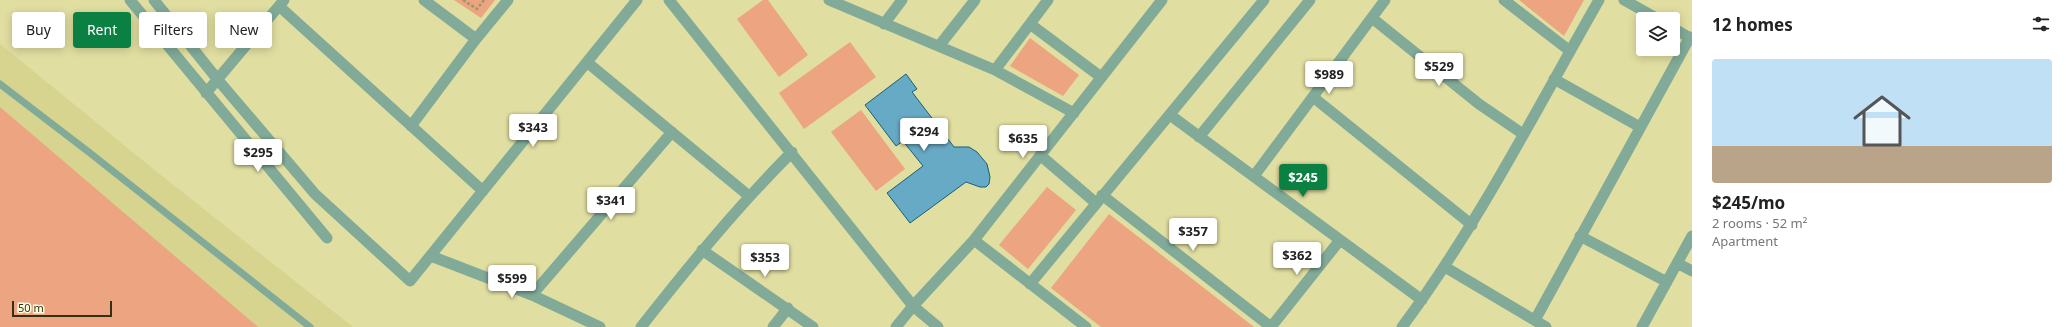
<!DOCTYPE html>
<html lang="en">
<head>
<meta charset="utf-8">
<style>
  body { margin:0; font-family:"Noto Sans",sans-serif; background:#f6f6f6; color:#222; height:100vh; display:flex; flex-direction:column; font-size:15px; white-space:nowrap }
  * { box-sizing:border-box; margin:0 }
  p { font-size:13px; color:#767676 }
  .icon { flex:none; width:22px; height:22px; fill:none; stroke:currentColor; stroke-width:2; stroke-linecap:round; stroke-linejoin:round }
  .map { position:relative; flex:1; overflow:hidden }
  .panel { display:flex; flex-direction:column; background:#fff; width:380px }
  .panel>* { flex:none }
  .top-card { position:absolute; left:12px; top:12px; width:380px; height:36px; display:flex; gap:8px }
  .tools { position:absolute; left:1636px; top:12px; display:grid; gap:8px }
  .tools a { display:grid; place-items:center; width:44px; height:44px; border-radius:4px; background:#fff; box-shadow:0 2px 10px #0003; font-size:20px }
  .scale { position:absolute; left:12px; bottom:10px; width:100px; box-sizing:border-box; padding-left:4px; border:2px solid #323118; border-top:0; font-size:11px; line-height:14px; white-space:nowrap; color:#323118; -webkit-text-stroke:3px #fdfdde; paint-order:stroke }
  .price { position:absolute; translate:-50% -34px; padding:0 9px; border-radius:4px; background:#fff; color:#222; font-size:13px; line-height:26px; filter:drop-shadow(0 1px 2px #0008) }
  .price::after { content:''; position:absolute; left:50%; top:24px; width:12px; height:9px; margin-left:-6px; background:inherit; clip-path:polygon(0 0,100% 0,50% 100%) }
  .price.active { background:#0b8043; color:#fff }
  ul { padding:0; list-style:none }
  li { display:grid; align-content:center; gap:8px; height:212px; padding:0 20px }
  li span { display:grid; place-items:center; height:124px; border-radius:4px; color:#555 }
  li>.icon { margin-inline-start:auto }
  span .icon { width:72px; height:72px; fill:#fffc; stroke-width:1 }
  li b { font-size:17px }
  h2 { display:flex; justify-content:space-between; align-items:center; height:48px; padding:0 20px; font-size:17px }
  .pill { padding:0 14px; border-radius:4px; background:#fff; box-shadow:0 2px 10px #0003; font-size:14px; line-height:36px }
  .pill.active { background:#0b8043; color:#fff }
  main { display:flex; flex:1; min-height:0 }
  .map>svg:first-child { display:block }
  .built { fill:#d6d48f }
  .green { fill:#eca481 }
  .building { fill:#67aac6; stroke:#166079 }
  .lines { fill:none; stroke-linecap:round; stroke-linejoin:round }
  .path { stroke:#9b996a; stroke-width:2.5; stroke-dasharray:3 2; stroke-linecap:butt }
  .service { stroke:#81aa98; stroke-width:7 }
  .minor { stroke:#81aa98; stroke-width:11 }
</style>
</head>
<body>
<main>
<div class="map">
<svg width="1692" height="327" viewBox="0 0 1692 327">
  <rect width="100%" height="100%" fill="#e0dea0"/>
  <path class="built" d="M0 44 157 172 353 327H0Z"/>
  <path class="green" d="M454 0H495L481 18Z
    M763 0H768L808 55 779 77 737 19Z
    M1519 0H1584L1564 36Z
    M1030 38 1079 75 1063 96 1010 66Z
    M850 42 876 77 804 129 779 93Z
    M0 107 258 327H0Z
    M861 110 905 169 876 191 831 132Z
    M1047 187 1076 210 1028 269 999 245Z
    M1109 214 1254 327H1101L1051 288Z"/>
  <path class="building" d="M906 74 917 89 912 92 954 147H969L977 152 987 164 990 177 989 184 986 187H980L966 182 910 223 887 193 923 166 903 141 896 146 865 105Z"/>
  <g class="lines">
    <path class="path" d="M463 0 477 9 484 0"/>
    <path class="service" d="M0 84 90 153 310 327"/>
    <path class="minor" d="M130 0 327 238
      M154 0 218 80 315 194 410 281 637 0
      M424 0 476 39
      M669 0 913 306 938 327
      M829 0 995 70 1074 113
      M1504 0 1570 51
      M1624 0 1658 19
      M279 6 483 191
      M1372 18 1479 104 1523 134
      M884 24 902 0
      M1030 24 1101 77
      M1673 28 1692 39
      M939 46 975 0
      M588 63 749 196
      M995 70 1048 0
      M1554 79 1640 127
      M206 93 284 0
      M1313 97 1472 225
      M1170 115 1422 300
      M411 126 476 39 508 0
      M1199 137 1310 0
      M1040 155 1096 203
      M1254 176 1385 0
      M1102 195 1271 327
      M1580 236 1667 282
      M974 240 1086 327
      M702 250 813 327
      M431 256 532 295 600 327
      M1677 263 1692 271
      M1445 267 1546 327
      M1030 284 1264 0
      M532 295 672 132
      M1535 320 1690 37
      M641 327C689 266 737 207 792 152
      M773 327 788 308
      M896 327 913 306 974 240 1162 0
      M1271 327 1340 240
      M1402 327C1478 225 1536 110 1599 0
      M1642 327 1692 236"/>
  </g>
</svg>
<div class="tools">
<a><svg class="icon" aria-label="layers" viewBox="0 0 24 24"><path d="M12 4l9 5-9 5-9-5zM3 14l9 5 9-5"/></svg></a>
</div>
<div class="scale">50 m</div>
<b class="price" style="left:1439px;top:87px">$529</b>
<b class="price" style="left:1329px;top:95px">$989</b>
<b class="price" style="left:533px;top:148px">$343</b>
<b class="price" style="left:924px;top:152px">$294</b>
<b class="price" style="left:1023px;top:159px">$635</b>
<b class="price" style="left:258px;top:173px">$295</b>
<b class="price active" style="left:1303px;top:198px">$245</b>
<b class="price" style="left:611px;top:221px">$341</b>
<b class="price" style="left:1193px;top:252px">$357</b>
<b class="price" style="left:1297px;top:276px">$362</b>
<b class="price" style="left:765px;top:278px">$353</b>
<b class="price" style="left:512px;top:299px">$599</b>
<div class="top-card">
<a class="pill">Buy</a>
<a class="pill active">Rent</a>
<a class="pill">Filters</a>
<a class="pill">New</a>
</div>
</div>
<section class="panel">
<h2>12 homes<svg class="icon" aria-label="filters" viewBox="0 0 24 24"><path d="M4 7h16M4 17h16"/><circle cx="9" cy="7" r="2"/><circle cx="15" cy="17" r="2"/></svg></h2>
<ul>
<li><span style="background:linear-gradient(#bfe0f5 70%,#b9a48a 0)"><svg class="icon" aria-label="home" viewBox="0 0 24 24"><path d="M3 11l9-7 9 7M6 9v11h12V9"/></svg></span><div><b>$245/mo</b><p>2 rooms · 52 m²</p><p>Apartment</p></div></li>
</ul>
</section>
</main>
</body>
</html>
